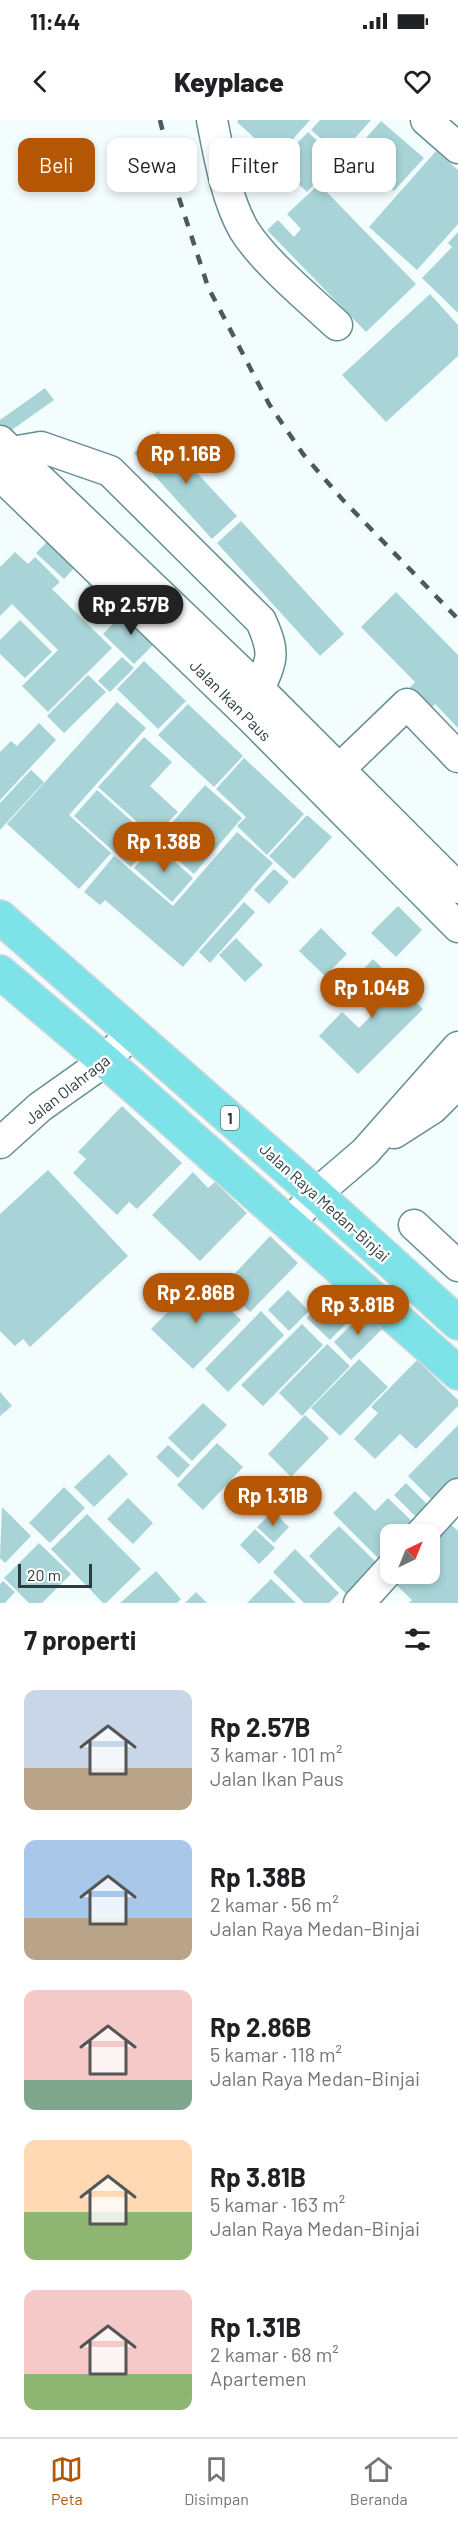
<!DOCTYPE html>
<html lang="id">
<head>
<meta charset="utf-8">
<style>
  body { margin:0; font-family:Barlow,sans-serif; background:#f2f2f2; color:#202124; height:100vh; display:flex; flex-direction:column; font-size:22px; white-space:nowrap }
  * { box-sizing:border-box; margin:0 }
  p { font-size:20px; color:#757577 }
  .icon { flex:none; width:33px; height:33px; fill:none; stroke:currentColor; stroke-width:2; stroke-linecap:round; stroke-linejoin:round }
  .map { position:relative; height:1483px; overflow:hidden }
  .sheet { display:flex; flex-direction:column; background:#fff; flex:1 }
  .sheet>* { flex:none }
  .guide { position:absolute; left:18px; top:18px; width:423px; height:54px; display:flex; gap:12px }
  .needle { width:39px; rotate:43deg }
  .controls { position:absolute; left:380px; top:1404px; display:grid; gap:12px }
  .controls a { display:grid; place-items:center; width:60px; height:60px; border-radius:12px; background:#fff; box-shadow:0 3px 9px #0003; font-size:30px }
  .scale { position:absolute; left:18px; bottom:15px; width:74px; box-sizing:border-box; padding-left:6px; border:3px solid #2a3c3e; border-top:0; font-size:16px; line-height:21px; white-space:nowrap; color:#2a3c3e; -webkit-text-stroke:4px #fff; paint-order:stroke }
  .price { position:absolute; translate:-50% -51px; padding:0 14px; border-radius:21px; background:#b45603; color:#fff; font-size:20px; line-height:39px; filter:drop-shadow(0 2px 3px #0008) }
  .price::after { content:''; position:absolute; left:50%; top:36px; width:18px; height:14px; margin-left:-9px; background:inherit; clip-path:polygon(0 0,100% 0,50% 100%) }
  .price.active { background:#222; color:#fff }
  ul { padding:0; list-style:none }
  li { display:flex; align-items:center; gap:18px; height:150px; padding:0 24px }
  li span { display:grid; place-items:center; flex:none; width:168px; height:120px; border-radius:12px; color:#555 }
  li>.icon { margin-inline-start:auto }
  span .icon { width:72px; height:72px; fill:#fffc; stroke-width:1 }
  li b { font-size:26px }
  h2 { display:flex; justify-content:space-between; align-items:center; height:72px; padding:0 24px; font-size:26px }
  .tag { padding:0 21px; border-radius:12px; background:#fff; box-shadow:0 3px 9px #0003; font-size:21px; line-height:54px }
  .tag.active { background:#b45603; color:#fff }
  .status { display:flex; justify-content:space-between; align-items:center; height:42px; padding:0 30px; background:#fff; direction:ltr }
  .status svg { height:16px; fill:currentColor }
  header { display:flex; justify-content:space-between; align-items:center; height:78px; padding:0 24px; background:#fff; font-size:27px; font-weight:800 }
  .tabs { display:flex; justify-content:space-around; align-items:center; height:84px; border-top:2px solid #e0e0e0; background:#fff; font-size:16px; color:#757577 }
  .tabs a { display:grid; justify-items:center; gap:3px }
  .tabs .active { color:#b45603 }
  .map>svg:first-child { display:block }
  .building { fill:#a8d4d7 }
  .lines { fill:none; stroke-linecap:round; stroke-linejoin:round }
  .minor-casing { stroke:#648e90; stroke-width:33 }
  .major-casing { stroke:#d4d8d8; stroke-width:36 }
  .minor { stroke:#fff; stroke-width:30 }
  .major { stroke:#7de3e9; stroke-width:33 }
  .rail { stroke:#495a5b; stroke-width:4.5; stroke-dasharray:10 10; stroke-linecap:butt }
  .labels { text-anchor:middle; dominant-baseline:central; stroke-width:5; stroke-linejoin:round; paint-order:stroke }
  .shield { fill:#fff; stroke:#6a7678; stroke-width:1.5 }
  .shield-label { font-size:15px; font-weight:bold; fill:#2a3c3e }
  .street-label { font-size:16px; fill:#2a3c3e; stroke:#fff }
</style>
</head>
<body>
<div class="status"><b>11:44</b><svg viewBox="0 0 49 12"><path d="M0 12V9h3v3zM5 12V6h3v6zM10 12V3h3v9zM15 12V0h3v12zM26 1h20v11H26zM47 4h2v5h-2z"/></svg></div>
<header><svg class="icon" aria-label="back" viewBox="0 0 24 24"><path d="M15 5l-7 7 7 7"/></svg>Keyplace<svg class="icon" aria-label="heart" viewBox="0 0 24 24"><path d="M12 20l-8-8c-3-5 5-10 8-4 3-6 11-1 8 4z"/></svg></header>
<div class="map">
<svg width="458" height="1483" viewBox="0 0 458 1483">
  <rect width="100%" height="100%" fill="#f4fdfe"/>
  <path class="building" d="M238 0H310L276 38 237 2Z
    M320 0H371L340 35 311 10Z
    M381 1 424 38 394 71 352 34Z
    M308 12 337 40 307 72 277 44Z
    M436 31 458 50V104L417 150 369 107Z
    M319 64 416 164 366 212 267 110 278 100 294 117 301 109 287 94Z
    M458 112V193L422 158 452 127 448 123Z
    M430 174 458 205V236L386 302 342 255Z
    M45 268 54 280 6 314 0 305V300Z
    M158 311 237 396 212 419 134 333Z
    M241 401 344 514 320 536 217 423Z
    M49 420 76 446 64 459 36 433Z
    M15 432 28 444 35 437 60 462 52 469 112 528 48 592 22 566 58 530 12 484 0 496V447Z
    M94 459 110 474 100 485 83 470Z
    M396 472 458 535V608L435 584 425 594 404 573 415 562 361 507Z
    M130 486 158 520 134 544 103 514Z
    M20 500 52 532 25 558 0 534V520Z
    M122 537 134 548 110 572 98 561Z
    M144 541 186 581 158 609 117 569Z
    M88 555 106 572 64 613 47 596Z
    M117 582 146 608 69 695 111 733 79 769 7 704Z
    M188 584 243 636 214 667 158 615Z
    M39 603 56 620 0 680V632L11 621 17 626Z
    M144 617 172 642 150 666 178 692 154 717 98 667Z
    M244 638 304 694 267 735 237 706 246 697 216 669Z
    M31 650 44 662 0 710V683Z
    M205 665 242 698 194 754 156 721Z
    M97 670 154 721 131 747 74 696Z
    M307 695 332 717 294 759 269 736Z
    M237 712 273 743 183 847 105 780 100 785 84 772 114 736 173 786Z
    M155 724 193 758 172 782 134 748Z
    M274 749 289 762 269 784 254 770Z
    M244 782 255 792 210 843 199 832Z
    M398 786 422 810 396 837 371 813Z
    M321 808 347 834 325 856 299 831Z
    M236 818 263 845 245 862 219 835Z
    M373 839 423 889 358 954 319 916 342 892 359 908 377 890 350 863Z
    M122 986 182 1043 137 1089 129 1082 117 1095 73 1053 86 1039 78 1032Z
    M48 1050 128 1136 30 1227 23 1219 15 1226 0 1211V1094Z
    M193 1052 208 1068 215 1062 247 1093 200 1141 152 1095Z
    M270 1116 298 1143 250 1192 223 1166Z
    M199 1160 241 1200 193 1249 151 1209Z
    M336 1169 358 1191 330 1220 307 1198Z
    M288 1170 309 1191 289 1211 268 1190Z
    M261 1191 284 1215 228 1272 205 1249Z
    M365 1191 382 1209 351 1240 334 1222Z
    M302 1204 323 1225 263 1286 241 1265Z
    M327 1224 350 1246 302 1296 279 1273Z
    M359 1239 388 1267 340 1316 311 1288Z
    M417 1240 458 1280V1286L416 1329 400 1314 375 1339 354 1319 378 1293 371 1287Z
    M0 1272 12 1286 0 1296Z
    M203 1283 227 1305 192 1341 168 1318Z
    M305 1295 329 1318 291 1357 268 1334Z
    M458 1305V1359L435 1383 408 1356Z
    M217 1323 243 1347 203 1390 177 1365Z
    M168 1325 190 1345 178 1358 156 1337Z
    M109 1334 128 1354 94 1387 74 1367Z
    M406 1363 431 1388 419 1400 394 1375Z
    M64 1367 85 1388 50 1423 29 1403Z
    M355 1371 375 1391 388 1378 419 1408 413 1414H390V1430L380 1440 333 1393Z
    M128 1378 153 1403 133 1424 107 1399Z
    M2 1387 31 1416 5 1443 0 1438Z
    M273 1391 289 1407 274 1423 257 1407Z
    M87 1394 141 1449 106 1483H103L51 1429Z
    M445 1399 458 1411V1483H409L412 1480 388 1457 392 1454H429V1415Z
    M339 1406 381 1447 350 1478 309 1436Z
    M255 1409 275 1428 259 1444 240 1425Z
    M39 1423 71 1454 42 1483H29L4 1458Z
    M295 1429 339 1473 329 1483H304L273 1452Z
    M156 1451 181 1479 177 1483H120Z
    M271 1459 296 1483H247Z
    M3 1461 15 1472 5 1483H0V1464Z
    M196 1472 207 1483H185Z"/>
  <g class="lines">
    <defs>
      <path id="minor" d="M212 0C219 35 226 79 244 110 264 142 309 179 337 205
        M426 0 458 28
        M0 321 259 569 458 768
        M12 332 41 327 110 351 261 501C275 533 273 538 259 569
        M0 355 252 599 458 807
        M326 662 407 584 458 637
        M394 1013 433 988 458 963
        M0 1023 40 987 105 941 132 912
        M289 1104 316 1074 365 1032 458 927
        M414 1105 458 1146
        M421 1414 458 1374
        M359 1483 390 1449"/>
      <path id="major" d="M0 797 316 1074 458 1203
        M0 852 105 941 458 1253"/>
    </defs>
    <use href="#minor" class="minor-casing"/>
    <use href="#major" class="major-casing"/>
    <use href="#minor" class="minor"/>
    <use href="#major" class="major"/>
    <path class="rail" d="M160 0 179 78 208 167 269 284 303 334 342 379 458 499"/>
  </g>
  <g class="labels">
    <rect class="shield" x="221" y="986" width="18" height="24" rx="4.5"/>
    <g class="shield-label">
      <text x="230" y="998">1</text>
    </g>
    <g class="street-label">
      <text transform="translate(231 580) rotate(45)">Jalan Ikan Paus</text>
      <text transform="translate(67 969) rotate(-38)">Jalan Olahraga</text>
      <text transform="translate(325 1082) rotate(42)">Jalan Raya Medan-Binjai</text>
    </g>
  </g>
</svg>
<div class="controls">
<a><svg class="needle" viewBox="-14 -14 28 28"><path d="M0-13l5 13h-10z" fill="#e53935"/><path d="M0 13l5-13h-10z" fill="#757577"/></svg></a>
</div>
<div class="scale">20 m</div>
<b class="price" style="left:186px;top:365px">Rp 1.16B</b>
<b class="price active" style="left:131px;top:516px">Rp 2.57B</b>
<b class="price" style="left:164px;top:753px">Rp 1.38B</b>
<b class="price" style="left:372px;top:899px">Rp 1.04B</b>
<b class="price" style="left:196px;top:1204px">Rp 2.86B</b>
<b class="price" style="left:358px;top:1216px">Rp 3.81B</b>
<b class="price" style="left:273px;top:1407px">Rp 1.31B</b>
<div class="guide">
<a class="tag active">Beli</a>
<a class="tag">Sewa</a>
<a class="tag">Filter</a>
<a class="tag">Baru</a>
</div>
</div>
<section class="sheet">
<h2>7 properti<svg class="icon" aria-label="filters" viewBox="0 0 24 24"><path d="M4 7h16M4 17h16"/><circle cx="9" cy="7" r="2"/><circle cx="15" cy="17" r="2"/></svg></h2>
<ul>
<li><span style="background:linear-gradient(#c9d6e8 65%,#b9a48a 0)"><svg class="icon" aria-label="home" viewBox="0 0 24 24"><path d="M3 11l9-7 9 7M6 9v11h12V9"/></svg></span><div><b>Rp 2.57B</b><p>3 kamar · 101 m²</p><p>Jalan Ikan Paus</p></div></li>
<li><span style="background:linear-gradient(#a9c7e8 65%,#b9a48a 0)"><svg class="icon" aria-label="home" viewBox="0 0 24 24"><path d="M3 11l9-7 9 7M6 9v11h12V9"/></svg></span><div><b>Rp 1.38B</b><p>2 kamar · 56 m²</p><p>Jalan Raya Medan-Binjai</p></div></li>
<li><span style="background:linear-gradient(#f6c9c9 75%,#7fa58c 0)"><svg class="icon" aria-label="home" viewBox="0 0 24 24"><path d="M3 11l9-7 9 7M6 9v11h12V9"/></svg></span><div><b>Rp 2.86B</b><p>5 kamar · 118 m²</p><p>Jalan Raya Medan-Binjai</p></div></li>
<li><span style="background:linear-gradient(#ffd9b3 60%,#8fb573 0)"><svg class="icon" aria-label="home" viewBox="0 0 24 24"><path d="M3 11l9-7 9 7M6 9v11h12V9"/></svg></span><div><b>Rp 3.81B</b><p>5 kamar · 163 m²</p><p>Jalan Raya Medan-Binjai</p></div></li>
<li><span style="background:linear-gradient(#f6c9c9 70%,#8fb573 0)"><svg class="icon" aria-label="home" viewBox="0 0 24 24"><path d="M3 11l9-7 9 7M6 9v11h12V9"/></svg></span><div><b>Rp 1.31B</b><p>2 kamar · 68 m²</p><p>Apartemen</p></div></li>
</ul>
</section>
<nav class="tabs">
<a class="active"><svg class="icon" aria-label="map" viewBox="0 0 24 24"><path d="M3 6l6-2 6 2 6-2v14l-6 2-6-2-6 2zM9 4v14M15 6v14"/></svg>Peta</a>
<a><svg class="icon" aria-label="saved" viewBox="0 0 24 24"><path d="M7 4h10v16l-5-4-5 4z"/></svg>Disimpan</a>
<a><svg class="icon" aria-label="home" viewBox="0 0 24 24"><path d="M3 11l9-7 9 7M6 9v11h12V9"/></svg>Beranda</a>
</nav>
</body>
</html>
